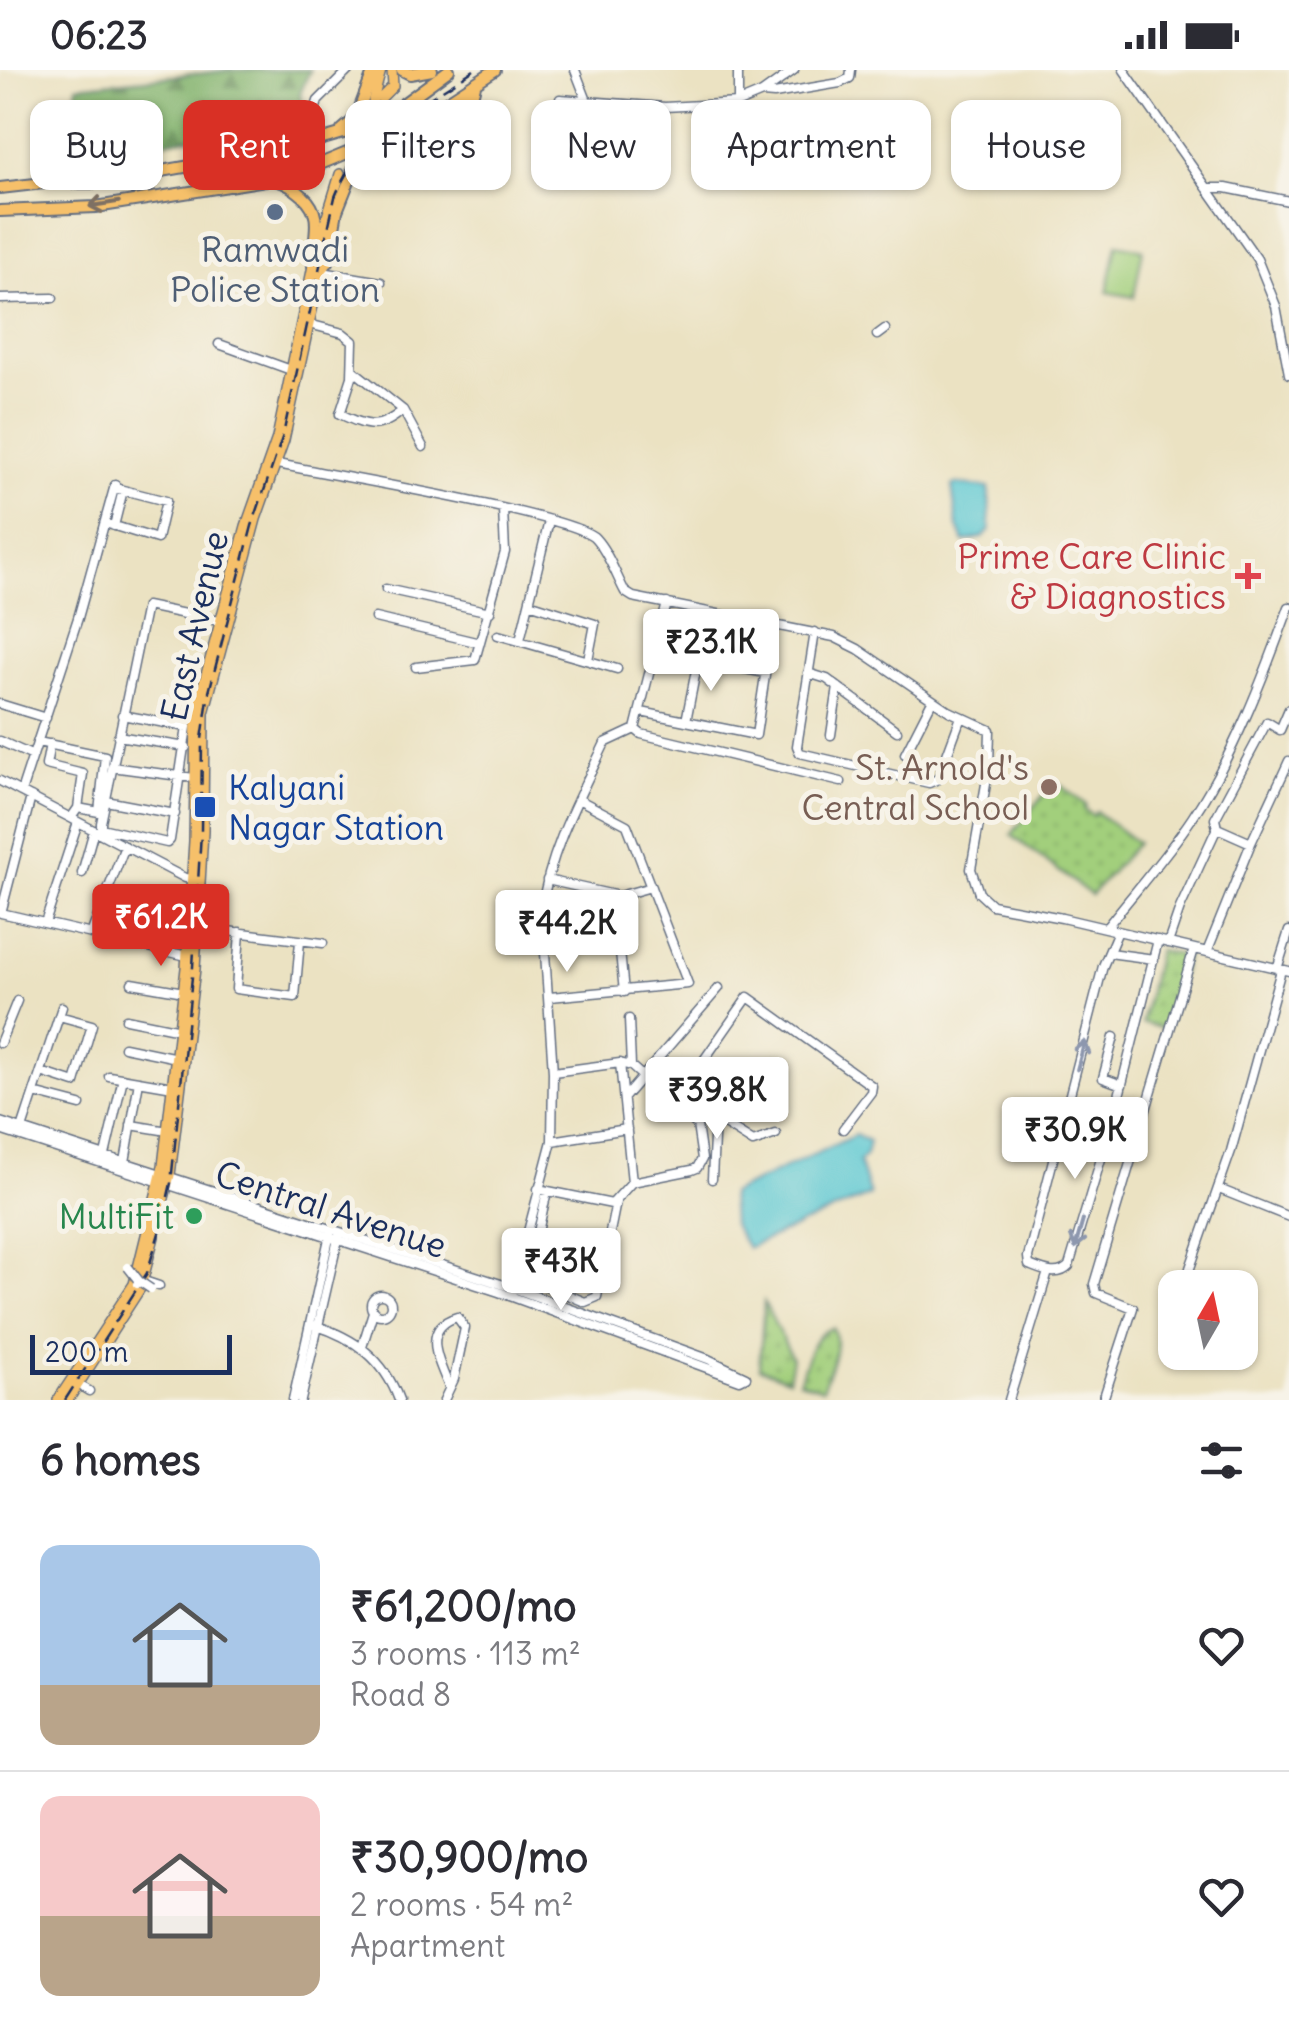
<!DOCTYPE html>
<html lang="en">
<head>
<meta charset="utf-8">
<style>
  body { margin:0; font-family:Delius,sans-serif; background:#f2f2f3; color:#2b2b33; height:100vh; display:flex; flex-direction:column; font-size:38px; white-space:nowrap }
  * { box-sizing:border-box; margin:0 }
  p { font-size:32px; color:#7c7c81 }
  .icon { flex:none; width:55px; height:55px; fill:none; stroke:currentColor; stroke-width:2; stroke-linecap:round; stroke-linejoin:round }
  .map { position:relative; height:1330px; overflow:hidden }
  .panel { display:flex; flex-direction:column; background:#fff; flex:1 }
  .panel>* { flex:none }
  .top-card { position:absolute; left:30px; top:30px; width:1230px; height:90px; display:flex; gap:20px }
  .needle { width:65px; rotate:9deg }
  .controls { position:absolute; left:1158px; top:1200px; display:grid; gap:20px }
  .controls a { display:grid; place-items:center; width:100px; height:100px; border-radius:20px; background:#fff; box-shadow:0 2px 8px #0004; font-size:50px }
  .scale { position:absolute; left:30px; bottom:25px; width:202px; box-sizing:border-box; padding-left:10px; border:5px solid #1b2f5e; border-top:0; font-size:28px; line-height:35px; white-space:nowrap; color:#1b2f5e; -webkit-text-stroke:8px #f7f3e8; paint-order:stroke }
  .price { position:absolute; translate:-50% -85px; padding:0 22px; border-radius:10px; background:#fff; color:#222; font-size:32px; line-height:65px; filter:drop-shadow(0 2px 5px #0008) }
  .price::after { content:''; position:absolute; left:50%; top:60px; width:30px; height:22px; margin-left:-15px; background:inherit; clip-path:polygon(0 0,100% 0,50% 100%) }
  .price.on { background:#d93025; color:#fff }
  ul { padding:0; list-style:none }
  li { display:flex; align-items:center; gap:30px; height:250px; padding:0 40px }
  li+li { border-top:2px solid #e1e1e2 }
  li span { display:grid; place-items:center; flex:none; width:280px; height:200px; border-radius:20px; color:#555 }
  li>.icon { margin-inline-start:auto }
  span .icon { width:120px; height:120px; fill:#fffc; stroke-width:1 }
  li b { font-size:42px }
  h2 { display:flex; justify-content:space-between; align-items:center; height:120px; padding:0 40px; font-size:42px }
  .chip { padding:0 35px; border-radius:20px; background:#fff; box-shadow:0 2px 8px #0004; font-size:35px; line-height:90px }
  .chip.on { background:#d93025; color:#fff }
  .status { display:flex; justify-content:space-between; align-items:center; height:70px; padding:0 50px; background:#fff; direction:ltr }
  .status svg { height:28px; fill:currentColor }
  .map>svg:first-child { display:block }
  .green { fill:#a2cf7c; stroke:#5e7f6d; stroke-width:2.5 }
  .forest { fill:url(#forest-firs); stroke:#4e7065; stroke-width:2.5 }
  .park { fill:url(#park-dots); stroke:#5e7f6d; stroke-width:2.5 }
  .water { fill:#5bc8d2; stroke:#3b7c98; stroke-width:2.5 }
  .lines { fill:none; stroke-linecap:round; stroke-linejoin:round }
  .major-tunnel { stroke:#c1beae; stroke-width:9; stroke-dasharray:9 4.5; stroke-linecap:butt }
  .minor-casing { stroke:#646e81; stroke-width:11 }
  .major-casing { stroke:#646e81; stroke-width:12 }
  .highway-casing { stroke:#646e81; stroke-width:14 }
  .minor { stroke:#fff; stroke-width:8 }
  .major { stroke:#f6c06b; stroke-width:9 }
  .highway { stroke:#f6c06b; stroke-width:10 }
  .rail { stroke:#1b2f5e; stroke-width:2.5; stroke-dasharray:15 8; stroke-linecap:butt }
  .minor-bridge-casing { stroke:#646e81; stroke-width:11; stroke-linecap:butt }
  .minor-bridge { stroke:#fff; stroke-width:8 }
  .oneway { stroke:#7e7064 }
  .oneway2 { stroke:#8d97ae }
  .service-dot { fill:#5c6f8a; stroke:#f7f3e8; stroke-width:4 }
  .health-dot { fill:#e0444e; stroke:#f7f3e8; stroke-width:4 }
  .education-dot { fill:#8d6e63; stroke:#f7f3e8; stroke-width:4 }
  .transit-dot { fill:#1a4fb4; stroke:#f7f3e8; stroke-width:4 }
  .leisure-dot { fill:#2e9e5b; stroke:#f7f3e8; stroke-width:4 }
  .labels { text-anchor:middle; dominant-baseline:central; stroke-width:10; stroke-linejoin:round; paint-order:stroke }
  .service-label { font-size:35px; fill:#4e5e75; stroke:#f7f3e8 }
  .health-label { font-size:35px; fill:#be3a42; stroke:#f7f3e8; text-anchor:end }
  .street-label { font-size:35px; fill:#1b2f5e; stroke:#f7f3e8 }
  .education-label { font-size:35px; fill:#785e54; stroke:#f7f3e8; text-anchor:end }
  .transit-label { font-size:35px; fill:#164399; stroke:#f7f3e8; text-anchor:start }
  .leisure-label { font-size:35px; fill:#27864d; stroke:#f7f3e8; text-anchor:end }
</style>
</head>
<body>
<div class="status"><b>06:23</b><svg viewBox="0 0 49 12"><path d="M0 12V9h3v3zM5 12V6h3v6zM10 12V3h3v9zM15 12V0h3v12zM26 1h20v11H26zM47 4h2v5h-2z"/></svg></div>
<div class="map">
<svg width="1289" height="1330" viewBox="0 0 1289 1330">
  <defs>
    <pattern id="forest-firs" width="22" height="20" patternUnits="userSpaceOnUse" patternTransform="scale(2.5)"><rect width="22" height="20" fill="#81b26c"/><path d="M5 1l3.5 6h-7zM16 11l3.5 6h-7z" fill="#69915c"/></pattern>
    <pattern id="park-dots" width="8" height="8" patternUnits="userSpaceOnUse" patternTransform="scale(2.5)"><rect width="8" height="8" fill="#a2cf7c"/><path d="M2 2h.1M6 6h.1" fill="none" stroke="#8bb26e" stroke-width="1.8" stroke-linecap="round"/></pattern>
  </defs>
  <rect width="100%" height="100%" fill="#f7f3e8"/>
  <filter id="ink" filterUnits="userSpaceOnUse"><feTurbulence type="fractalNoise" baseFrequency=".01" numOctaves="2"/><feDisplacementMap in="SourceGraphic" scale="20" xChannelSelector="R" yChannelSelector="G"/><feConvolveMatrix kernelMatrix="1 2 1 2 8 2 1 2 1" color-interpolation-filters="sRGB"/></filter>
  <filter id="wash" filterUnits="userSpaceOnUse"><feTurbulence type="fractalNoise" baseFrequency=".0048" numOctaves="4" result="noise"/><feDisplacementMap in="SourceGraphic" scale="40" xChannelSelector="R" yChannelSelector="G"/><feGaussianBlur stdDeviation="2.25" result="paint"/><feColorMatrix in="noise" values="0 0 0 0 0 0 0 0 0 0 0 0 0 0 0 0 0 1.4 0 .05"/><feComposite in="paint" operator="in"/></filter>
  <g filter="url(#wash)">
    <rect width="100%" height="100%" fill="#ebe2c2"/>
    <path class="green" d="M1117 174 1143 179 1134 227 1107 222Z"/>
    <path class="forest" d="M233 0H310L300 24 306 46 305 51 87 83 96 72 94 66H86L78 52 77 16Z"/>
    <path class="park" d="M1055 711 1086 735 1084 739 1093 746 1096 742 1137 773 1091 825 1011 765Z
      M1158 880 1186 887 1166 959 1142 953Z
      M764 1232 792 1288 788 1309 759 1298Z
      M833 1258C842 1277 829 1300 822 1319L799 1311C807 1291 811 1263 833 1258Z"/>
    <path class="water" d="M955 414 989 418 990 460 984 467 964 472 957 455 952 416Z
      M855 1065 869 1071 866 1085 859 1092 870 1125 747 1178 732 1153 730 1124Z"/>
  </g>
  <g filter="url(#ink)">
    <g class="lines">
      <path class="major-tunnel" d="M346 106 381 28"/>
      <defs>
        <path id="minor" d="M575 0 587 31 591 55
          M1124 0 1257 189 1276 236 1289 304
          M762 23 794 0
          M560 29 665 37 738 33 762 23 774 24 840 13 850 8 851 0
          M738 33V0
          M314 44 318 31 349 0
          M407 67 427 96
          M1207 118H1226L1289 131
          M316 201 381 212
          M0 229 53 228
          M305 253 343 263 353 271 352 307 340 344C368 357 379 361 403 340
          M877 265 885 259
          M219 274 291 300
          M353 300 403 340 423 377
          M272 393C320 403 574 445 595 468 608 482 616 505 625 522L633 527 834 567 858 579 949 641 990 660 989 697 971 799 979 823 992 835 1062 848 1289 901
          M105 453 157 469 166 431 115 418
          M114 456 123 420
          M386 519 490 542
          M529 533 595 554 588 590
          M375 548 480 573
          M815 562 797 676 800 683 929 713 938 709 961 647
          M498 565 617 599
          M520 570 549 451
          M655 581 765 603
          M416 597 475 590 505 482 503 439
          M808 603 827 609 897 661
          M0 634 46 648
          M641 642 756 665 773 553
          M122 645 187 657 170 770 167 773 101 758V753L146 536 219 551
          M686 651 698 590
          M635 659 667 533
          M831 665 838 617
          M118 666 186 677
          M0 671 33 686
          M38 672 105 686 99 742 78 738
          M50 674 46 695 83 704 78 738 71 748
          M905 684 932 631
          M112 697 194 708
          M0 711 185 808 196 809
          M21 722 78 548 115 415
          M106 731 175 744
          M1251 773 1217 758 1215 749 1267 652 1280 660 1289 639
          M82 803 94 760
          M547 810 619 826 651 817
          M619 826 617 851 624 922
          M1 843 187 886
          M1 843 31 727
          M45 853 78 752
          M196 857 323 873
          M1106 858C1135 821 1166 787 1192 748 1233 687 1264 606 1289 537
          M1118 861 1103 896 1028 1187 1029 1195C1042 1200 1058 1208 1069 1196L1115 1042 1158 870
          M240 862 236 919 295 927 300 871
          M91 864 125 776
          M1168 873 1180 838 1217 758
          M1207 882 1251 773 1289 691
          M1109 883 1154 889
          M1277 899 1289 861
          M132 913 184 922
          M550 927 688 914 627 755 578 729
          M126 949 180 960
          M629 949 631 996
          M1114 967 1103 1008 1122 1015
          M0 973 17 931
          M124 977 177 988
          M620 993 632 1112
          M41 1002 75 1013 92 955 59 946
          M109 1006 173 1017
          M34 1023 80 1035
          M624 1028 719 918
          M0 1052 513 1218 708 1289 746 1307 740 1310 499 1222 0 1060
          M131 1055 168 1061
          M22 1059 62 937
          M776 1064 753 1072 715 1048 683 1020 748 927 872 1016 871 1022 843 1059
          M552 1071 627 1059
          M105 1085 123 1008
          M125 1092 139 1011
          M712 1109 715 1048
          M538 1119 612 1134 632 1112 692 1100 697 1098 702 1089 697 1055 631 996 620 993 553 1002
          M1219 1119 1289 1147
          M547 1121 528 1208 585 1232 597 1227 616 1132
          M1190 1198 1231 1081 1281 900
          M144 1211 159 1216
          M512 1222 552 1071 553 1002 542 838C550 779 580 726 605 673L635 659 641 664 841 712
          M371 1235a10 10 0 1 1 20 0a10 10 0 1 1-20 0Z
          M314 1255C355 1268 384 1289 399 1330
          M362 1277 373 1242
          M84 1318 89 1321
          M293 1330 330 1164
          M301 1330 338 1169
          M444 1330 454 1309 465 1258 457 1247C420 1258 439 1292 449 1317
          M1009 1330 1048 1202
          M1103 1330 1133 1238 1096 1223 1094 1214 1194 879"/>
        <path id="major" d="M381 28 393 16 392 0
          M373 30 381 0
          M318 176 340 104
          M58 1330 134 1214 163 1096 186 898 194 771 196 642 246 456 277 368 314 191
          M68 1330 141 1217 170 1105 195 899 203 762 204 643 256 449 284 370 330 157"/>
        <path id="highway" d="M402 0 410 4 432 0
          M342 60 356 48 374 0
          M275 110C287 113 294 118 303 126 326 147 311 169 313 196
          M0 118 44 113H93L288 79 361 58 392 42 449 0
          M0 141 96 137 291 106 403 60 495 0
          M320 202 328 192 337 141 353 101 462 34 472 27 475 15"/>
      </defs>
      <use href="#minor" class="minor-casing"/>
      <use href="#major" class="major-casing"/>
      <use href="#highway" class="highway-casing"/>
      <use href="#minor" class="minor"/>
      <use href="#major" class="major"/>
      <use href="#highway" class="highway"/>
      <path class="rail" d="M65 1330 147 1203 162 1153 171 1113 193 897 201 762 202 669 209 622 252 456 283 365 335 127C359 65 421 35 474 0"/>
      <defs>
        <path id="minor-bridge" d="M128 1197 139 1211 137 1214
          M139 1211 151 1219"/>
      </defs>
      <use href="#minor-bridge" class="minor-bridge-casing"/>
      <use href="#minor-bridge" class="minor-bridge"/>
    </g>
    <defs><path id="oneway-shaft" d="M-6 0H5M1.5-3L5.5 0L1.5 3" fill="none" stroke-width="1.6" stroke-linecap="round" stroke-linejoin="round" transform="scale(2.5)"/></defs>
    <use class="oneway" href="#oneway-shaft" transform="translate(104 134) rotate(171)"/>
    <g class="oneway2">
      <use href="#oneway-shaft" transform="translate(1081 985) rotate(-75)"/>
      <use href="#oneway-shaft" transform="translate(1079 1164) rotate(106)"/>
    </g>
  </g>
  <circle class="service-dot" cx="275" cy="142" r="10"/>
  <path class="health-dot" d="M1243 491h10v10h10v10h-10v10h-10v-10h-10v-10h10z"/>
  <circle class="education-dot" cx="1049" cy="717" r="10"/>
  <rect class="transit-dot" x="193" y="725" width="24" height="24" rx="5"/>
  <circle class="leisure-dot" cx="194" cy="1146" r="10"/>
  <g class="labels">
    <g class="service-label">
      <text x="275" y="179">Ramwadi<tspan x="275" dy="40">Police Station</tspan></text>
    </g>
    <g class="health-label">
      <text x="1226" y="486">Prime Care Clinic<tspan x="1226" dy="40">&amp; Diagnostics</tspan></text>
    </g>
    <g class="street-label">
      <text transform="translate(194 556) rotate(-77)">East Avenue</text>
      <text transform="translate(331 1139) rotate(18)">Central Avenue</text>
    </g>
    <g class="education-label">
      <text x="1029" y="697">St. Arnold's<tspan x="1029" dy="40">Central School</tspan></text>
    </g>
    <g class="transit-label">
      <text x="228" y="717">Kalyani<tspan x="228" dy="40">Nagar Station</tspan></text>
    </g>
    <g class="leisure-label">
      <text x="174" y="1146">MultiFit</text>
    </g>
  </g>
</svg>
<div class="controls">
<a><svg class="needle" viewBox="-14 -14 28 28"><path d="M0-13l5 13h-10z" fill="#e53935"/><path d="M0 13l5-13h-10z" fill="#7c7c81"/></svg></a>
</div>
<div class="scale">200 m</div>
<b class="price" style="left:711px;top:624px">₹23.1K</b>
<b class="price on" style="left:161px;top:899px">₹61.2K</b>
<b class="price" style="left:567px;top:905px">₹44.2K</b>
<b class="price" style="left:717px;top:1072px">₹39.8K</b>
<b class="price" style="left:1075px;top:1112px">₹30.9K</b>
<b class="price" style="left:561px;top:1243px">₹43K</b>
<div class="top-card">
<a class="chip">Buy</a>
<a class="chip on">Rent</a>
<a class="chip">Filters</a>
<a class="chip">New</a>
<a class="chip">Apartment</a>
<a class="chip">House</a>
</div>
</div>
<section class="panel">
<h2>6 homes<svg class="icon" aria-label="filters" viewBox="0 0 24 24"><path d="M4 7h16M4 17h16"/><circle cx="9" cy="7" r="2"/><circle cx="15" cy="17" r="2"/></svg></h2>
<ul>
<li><span style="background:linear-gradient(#a9c7e8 70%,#b9a48a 0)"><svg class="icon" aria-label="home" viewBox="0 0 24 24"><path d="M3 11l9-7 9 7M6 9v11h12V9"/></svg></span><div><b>₹61,200/mo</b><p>3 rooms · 113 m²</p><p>Road 8</p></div><svg class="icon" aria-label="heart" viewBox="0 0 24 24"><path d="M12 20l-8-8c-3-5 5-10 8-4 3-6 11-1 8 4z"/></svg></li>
<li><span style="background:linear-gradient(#f6c9c9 60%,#b9a48a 0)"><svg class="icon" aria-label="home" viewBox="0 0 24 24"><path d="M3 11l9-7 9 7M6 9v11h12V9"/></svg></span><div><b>₹30,900/mo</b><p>2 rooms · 54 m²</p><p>Apartment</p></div><svg class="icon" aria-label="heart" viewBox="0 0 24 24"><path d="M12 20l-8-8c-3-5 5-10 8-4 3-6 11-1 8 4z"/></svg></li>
</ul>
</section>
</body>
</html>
